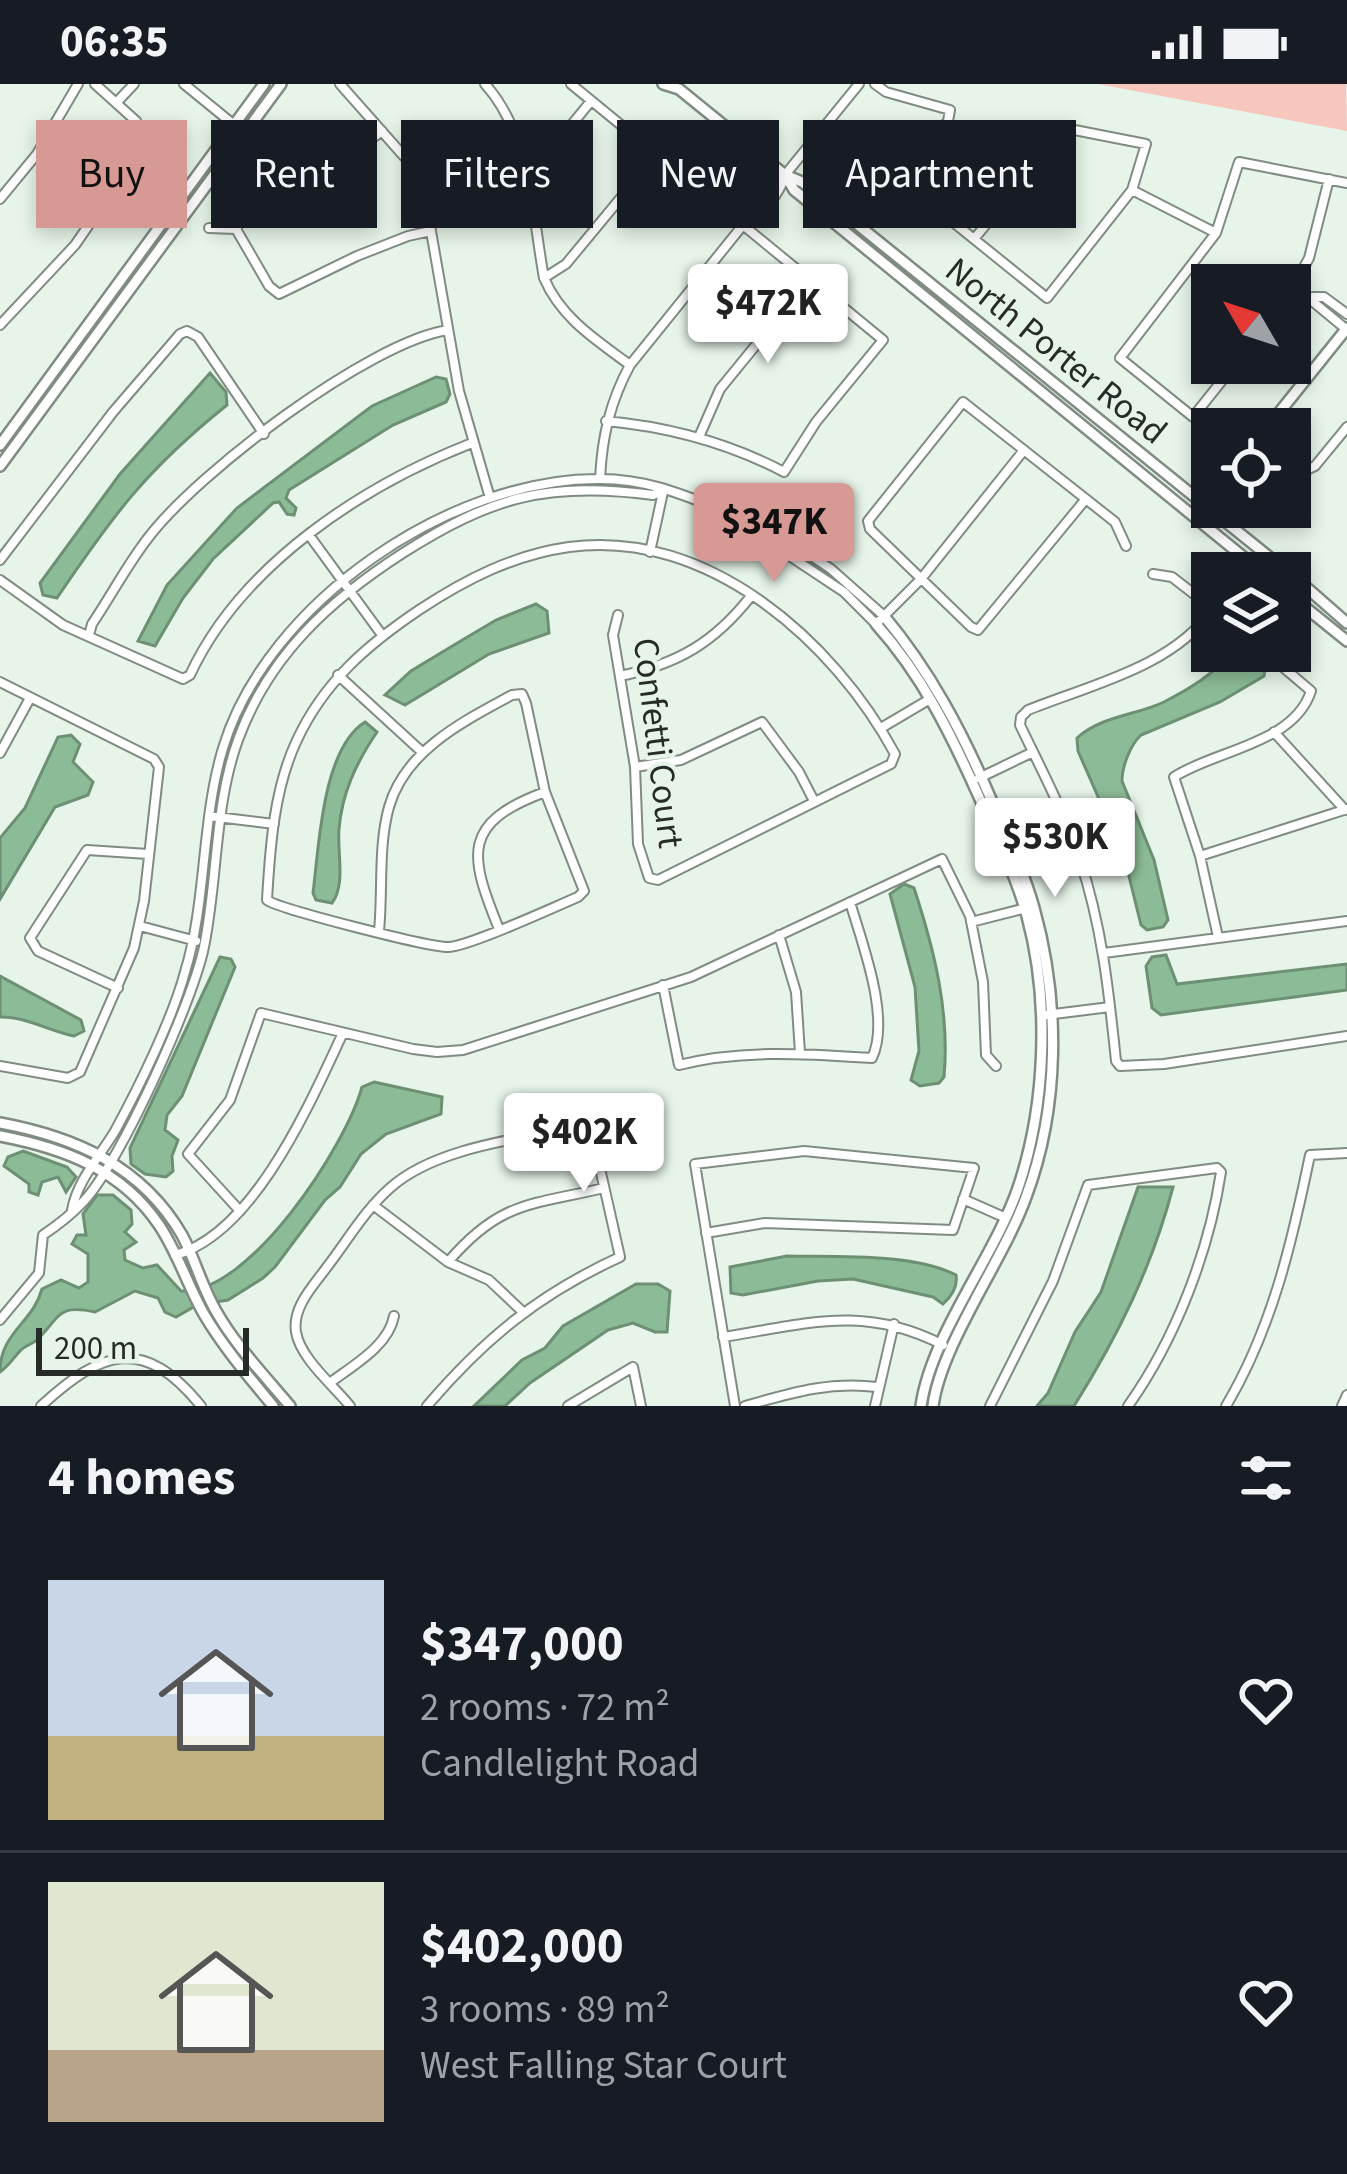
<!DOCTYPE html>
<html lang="en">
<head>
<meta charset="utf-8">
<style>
  body { margin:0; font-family:"Source Sans 3",sans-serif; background:#242831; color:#f1f3f6; height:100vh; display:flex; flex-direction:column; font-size:45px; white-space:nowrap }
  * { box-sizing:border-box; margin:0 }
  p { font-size:39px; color:#9ea1a6 }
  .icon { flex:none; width:66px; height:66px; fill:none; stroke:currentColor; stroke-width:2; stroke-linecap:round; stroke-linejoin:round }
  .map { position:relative; height:1322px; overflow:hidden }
  .panel { display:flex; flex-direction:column; background:#171b24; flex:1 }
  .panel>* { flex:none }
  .guide { position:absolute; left:36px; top:36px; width:1275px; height:108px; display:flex; gap:24px }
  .needle { width:78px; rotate:309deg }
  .buttons { position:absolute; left:1191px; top:180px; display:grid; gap:24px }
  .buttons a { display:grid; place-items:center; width:120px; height:120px; border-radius:0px; background:#171b24; box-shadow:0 6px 18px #0003; font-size:60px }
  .scale { position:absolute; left:36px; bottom:30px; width:213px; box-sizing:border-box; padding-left:12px; border:6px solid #262b27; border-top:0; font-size:33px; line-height:42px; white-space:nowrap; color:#262b27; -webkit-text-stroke:9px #e6f4e9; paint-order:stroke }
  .price { position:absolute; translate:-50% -102px; padding:0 27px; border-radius:12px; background:#fff; color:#222; font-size:39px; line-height:78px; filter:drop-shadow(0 3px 6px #0008) }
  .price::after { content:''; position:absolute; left:50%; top:72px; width:36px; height:27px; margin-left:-18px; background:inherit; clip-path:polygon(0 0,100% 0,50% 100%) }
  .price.on { background:#d79994; color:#111 }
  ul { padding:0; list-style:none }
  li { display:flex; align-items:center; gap:36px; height:300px; padding:0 48px }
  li+li { border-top:3px solid #363941 }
  li span { display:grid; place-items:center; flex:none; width:336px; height:240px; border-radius:0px; color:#555 }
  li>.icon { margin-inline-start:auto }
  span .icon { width:144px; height:144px; fill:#fffc; stroke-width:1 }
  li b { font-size:51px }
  h2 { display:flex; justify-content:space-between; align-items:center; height:144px; padding:0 48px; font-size:51px }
  .pill { padding:0 42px; border-radius:0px; background:#171b24; box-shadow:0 6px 18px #0003; font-size:42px; line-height:108px }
  .pill.on { background:#d79994; color:#111 }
  .status { display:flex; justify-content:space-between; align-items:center; height:84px; padding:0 60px; background:#171b24; direction:ltr }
  .status svg { height:33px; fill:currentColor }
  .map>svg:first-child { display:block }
  .green { fill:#f7c6bd }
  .water { fill:#8cbc97; stroke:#6d9075; stroke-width:3 }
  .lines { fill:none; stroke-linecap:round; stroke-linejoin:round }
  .street-casing { stroke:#808c82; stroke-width:12 }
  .secondary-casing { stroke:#808c82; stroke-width:14 }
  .street { stroke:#fff; stroke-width:8 }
  .secondary { stroke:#fff; stroke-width:9 }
  .labels { text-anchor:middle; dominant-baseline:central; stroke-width:9; stroke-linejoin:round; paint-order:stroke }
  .street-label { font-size:36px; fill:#262b27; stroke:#e6f4e9 }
</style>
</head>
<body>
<div class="status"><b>06:35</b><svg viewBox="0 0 49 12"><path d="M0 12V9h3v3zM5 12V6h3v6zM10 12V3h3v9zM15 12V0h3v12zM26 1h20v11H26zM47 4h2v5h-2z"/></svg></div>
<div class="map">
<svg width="1347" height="1322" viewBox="0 0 1347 1322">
  <rect width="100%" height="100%" fill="#e6f4e9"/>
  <path class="green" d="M1098 0H1346L1347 47Z"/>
  <path class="water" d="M210 289 226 308 227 321C147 385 113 431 57 514L43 511 40 499 120 390Z
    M436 293 446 295 450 310 446 318 393 341 289 406 286 414 296 424 294 431 287 430 279 418 273 419 213 475 183 514 155 562 138 557 167 501 237 424 372 322Z
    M536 520 547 527 549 549 489 570 405 621 385 611 411 587 459 558 496 536Z
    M1232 567 1244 568 1265 585 1264 592 1220 618 1141 651C1130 661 1122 683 1122 697L1154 776 1168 836 1163 843 1147 846 1141 841 1124 772 1078 667 1077 654C1101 632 1137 631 1164 618 1189 605 1215 590 1232 567Z
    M365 638 377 648C356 679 342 709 339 745 337 769 346 800 332 819L316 816 313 809C319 763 322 665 365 638Z
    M71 651 80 660 73 678 93 698 88 711 55 723 0 815V754L25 724 58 653Z
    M904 800 914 804C934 865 950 928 944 993L939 999 920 1002 911 996 919 967 915 903 890 810Z
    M1166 871 1177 900 1347 880V906L1161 931 1152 924 1146 882 1152 873Z
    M220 873 231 875 235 883 182 1012 167 1031 165 1046 178 1056 172 1072 173 1087 166 1093 145 1090 131 1080 130 1064Z
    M0 892 81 936 84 947 74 952C49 947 24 932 0 933Z
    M374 998 442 1013 441 1030 386 1050 361 1070 340 1103 325 1116 275 1183 263 1194 228 1216 197 1221 176 1233 165 1228 158 1214 135 1207 95 1228C57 1220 61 1232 38 1255 33 1260 26 1261 21 1266 13 1274 10 1281 0 1288 0 1248 33 1239 42 1205L61 1196 79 1204 88 1198V1170L72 1160 77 1151H86L83 1130 97 1111H113L131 1126 132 1140 125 1148 136 1158 124 1166 125 1176 143 1184 157 1181 181 1207C249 1211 346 1062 362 1003Z
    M23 1067 67 1083 76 1093 66 1108 58 1093 42 1098 38 1111 29 1108V1100L4 1082 8 1073Z
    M1138 1103H1173C1152 1183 1118 1252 1074 1322H1037L1048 1309 1075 1248 1101 1208Z
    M787 1172C836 1173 913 1169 956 1191 958 1203 952 1212 943 1220L933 1213 853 1195 818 1197 743 1211 731 1209 730 1183Z
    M636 1200H658L670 1207 667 1248H655L633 1239 608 1246 530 1299 505 1322H474L522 1276 545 1264 563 1242Z"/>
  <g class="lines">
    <defs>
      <path id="street" d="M184 0 244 49
        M340 0 409 78 425 113 459 307 490 414
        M485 0C531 51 532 129 544 194 561 234 596 256 630 281
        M571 0 883 256 816 338 784 388C727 358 670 343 606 337
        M875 0 886 8 950 26 948 37 901 96 1047 214 1132 106 1146 60 1054 42 1042 73 974 155
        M116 19 134 0
        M524 78 551 66 591 17
        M1132 106 1216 149
        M0 115 37 70 78 0
        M743 141C746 121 766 99 784 91
        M209 144 236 145 243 134 313 99 382 47
        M236 145 269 202 279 210 357 172 408 152 431 147
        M544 194 566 180 657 70
        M1294 202 1347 246
        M1290 209 1309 174 1329 95
        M1313 213H1324L1347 230
        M0 241 75 161 148 55 136 37 95 0
        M1236 279 1193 333 1120 274 1216 149 1239 78 1347 99
        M699 353 720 305 809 196
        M1298 390 1315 382 1347 343
        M600 395C602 353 610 318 630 281L743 141C761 133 780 110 785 91L859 0
        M1085 416 978 546 971 543 870 445 868 437 963 318 1115 438 1126 462
        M753 441 758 451 844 508 876 540 921 495 1024 366
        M309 451 382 551
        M650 468 663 408
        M0 476 113 328 180 250 187 247 198 253 264 350
        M1153 490 1172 493 1212 524
        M0 496 63 541 183 595 190 591C241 481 362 402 472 359
        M1212 526C1172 583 1090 601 1028 626L1021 633 1020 641C1041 685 1065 730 1080 776 1102 842 1109 909 1116 977L1120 982 1164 980 1347 952
        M89 551 92 540C111 512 127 481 148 454 197 389 369 258 448 246
        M338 591 422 668
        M620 592C678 580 715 558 751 512
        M0 598 154 675 159 683 144 817 134 864 80 988 68 994 0 982
        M881 644 930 615
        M1274 648 1345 726
        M0 669 29 616
        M635 683 681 676 762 638 799 688 814 717
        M979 694 1033 668
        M209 732 274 740
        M1200 772 1347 725
        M971 838 1026 824
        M140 842 196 857
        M499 845C469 771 461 739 545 708
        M379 847C383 807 378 762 389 723 405 666 464 637 512 611L522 610 526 619 545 708 584 807 578 813C554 823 468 863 448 863 428 863 279 825 267 816 270 764 274 704 297 656 324 598 367 561 419 526 466 495 513 471 569 463 707 444 834 557 895 670L891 680 658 796 649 794 638 760 635 683 613 551 618 531
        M779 851 796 908 800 969
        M1218 853 1200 772 1174 693C1215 666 1294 660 1311 607L1264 567
        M1104 869 1347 837
        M663 901 679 981C742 965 807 970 872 974 891 934 862 859 850 818
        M118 904 38 867 30 854 87 766 148 770
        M1046 931 1110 923
        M963 1115 1006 1134
        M373 1121 448 1178 489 1196 524 1229
        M72 1126C77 1097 100 1072 115 1047 139 1003 172 936 185 888 207 816 201 737 223 664 267 519 451 393 601 395 642 395 677 408 714 423 731 430 747 441 765 441L831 485 884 532
        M240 1127 188 1070 230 1016 261 929 413 965 437 968 463 966 691 893 942 775 970 832 983 898 986 971 996 982
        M706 1149 765 1139 953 1146 974 1084 804 1067 695 1080 735 1322
        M175 1171C254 1150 310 1019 342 951
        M448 1178C500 1117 531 1121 604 1104
        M0 1236 39 1189 43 1151C58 1141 72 1130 84 1117 121 1077 193 917 204 863 218 795 214 722 238 656 269 571 330 516 403 469 491 413 548 397 653 411L663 407
        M723 1253C807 1240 863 1220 943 1261
        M331 1298C354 1281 389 1261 394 1232
        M41 1322C102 1266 143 1251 201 1322
        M350 1322C334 1302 300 1274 296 1248 292 1223 314 1201 327 1183 347 1157 365 1126 390 1104 438 1061 529 1054 590 1040L620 1173C539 1210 484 1255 427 1322
        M568 1322 633 1283 641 1322
        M745 1322C791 1309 829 1297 877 1303
        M875 1322 894 1240
        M990 1322 1053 1197 1088 1101 1217 1084 1221 1088C1209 1168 1175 1256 1128 1322
        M1226 1322C1272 1245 1292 1158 1310 1071L1347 1069
        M1342 1322 1347 1311"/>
      <path id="secondary" d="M663 0 679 5 785 91 802 98 858 141 1289 489
        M785 91 794 106 1263 489
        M1266 345 1347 244
        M0 361 264 0
        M0 382 281 0
        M1290 489 1347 539
        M1290 511 1347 557
        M884 532C930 587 962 647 990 713 1006 750 1023 785 1034 824 1060 917 1060 1022 1026 1113 1003 1177 941 1260 933 1322
        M876 540C922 591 951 650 979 713 996 751 1016 791 1027 832 1050 917 1046 1021 1018 1104 994 1174 931 1251 921 1322
        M0 1039C75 1053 142 1082 182 1151 195 1175 202 1203 216 1227 235 1261 265 1292 290 1322
        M0 1052C63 1064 121 1085 159 1141 178 1169 188 1203 205 1232 224 1264 250 1294 273 1322"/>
    </defs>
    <use href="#street" class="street-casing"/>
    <use href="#secondary" class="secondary-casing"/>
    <use href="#street" class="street"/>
    <use href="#secondary" class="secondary"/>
  </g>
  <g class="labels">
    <g class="street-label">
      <text transform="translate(1056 267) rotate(39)">North Porter Road</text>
      <text transform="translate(658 659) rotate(83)">Confetti Court</text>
    </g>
  </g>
</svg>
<div class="buttons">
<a><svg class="needle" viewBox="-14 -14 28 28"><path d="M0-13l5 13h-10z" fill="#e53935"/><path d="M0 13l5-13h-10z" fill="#9ea1a6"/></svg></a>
<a><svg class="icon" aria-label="locate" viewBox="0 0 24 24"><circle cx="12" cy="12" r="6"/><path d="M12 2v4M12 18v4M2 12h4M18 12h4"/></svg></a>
<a><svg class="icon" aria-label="layers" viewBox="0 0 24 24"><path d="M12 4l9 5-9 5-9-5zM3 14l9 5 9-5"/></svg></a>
</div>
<div class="scale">200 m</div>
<b class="price" style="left:768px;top:282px">$472K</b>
<b class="price on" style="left:774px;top:501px">$347K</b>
<b class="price" style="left:1055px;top:816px">$530K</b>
<b class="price" style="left:584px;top:1111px">$402K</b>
<div class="guide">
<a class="pill on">Buy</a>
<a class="pill">Rent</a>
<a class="pill">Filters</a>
<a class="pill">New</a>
<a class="pill">Apartment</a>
</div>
</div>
<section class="panel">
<h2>4 homes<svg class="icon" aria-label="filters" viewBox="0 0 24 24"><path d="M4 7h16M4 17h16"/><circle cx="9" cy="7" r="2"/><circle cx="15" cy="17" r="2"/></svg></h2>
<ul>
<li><span style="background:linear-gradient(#c9d6e8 65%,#c2b280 0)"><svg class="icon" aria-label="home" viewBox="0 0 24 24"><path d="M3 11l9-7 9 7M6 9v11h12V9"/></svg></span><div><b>$347,000</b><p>2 rooms · 72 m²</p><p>Candlelight Road</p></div><svg class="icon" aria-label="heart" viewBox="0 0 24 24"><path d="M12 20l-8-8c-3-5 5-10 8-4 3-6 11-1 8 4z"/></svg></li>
<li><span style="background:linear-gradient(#dfe7d0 70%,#b9a48a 0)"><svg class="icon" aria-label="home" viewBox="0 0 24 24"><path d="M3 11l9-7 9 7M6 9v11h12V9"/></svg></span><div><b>$402,000</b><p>3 rooms · 89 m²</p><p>West Falling Star Court</p></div><svg class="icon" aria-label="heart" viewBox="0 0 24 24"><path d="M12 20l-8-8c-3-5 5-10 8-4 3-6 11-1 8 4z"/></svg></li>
</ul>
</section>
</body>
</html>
